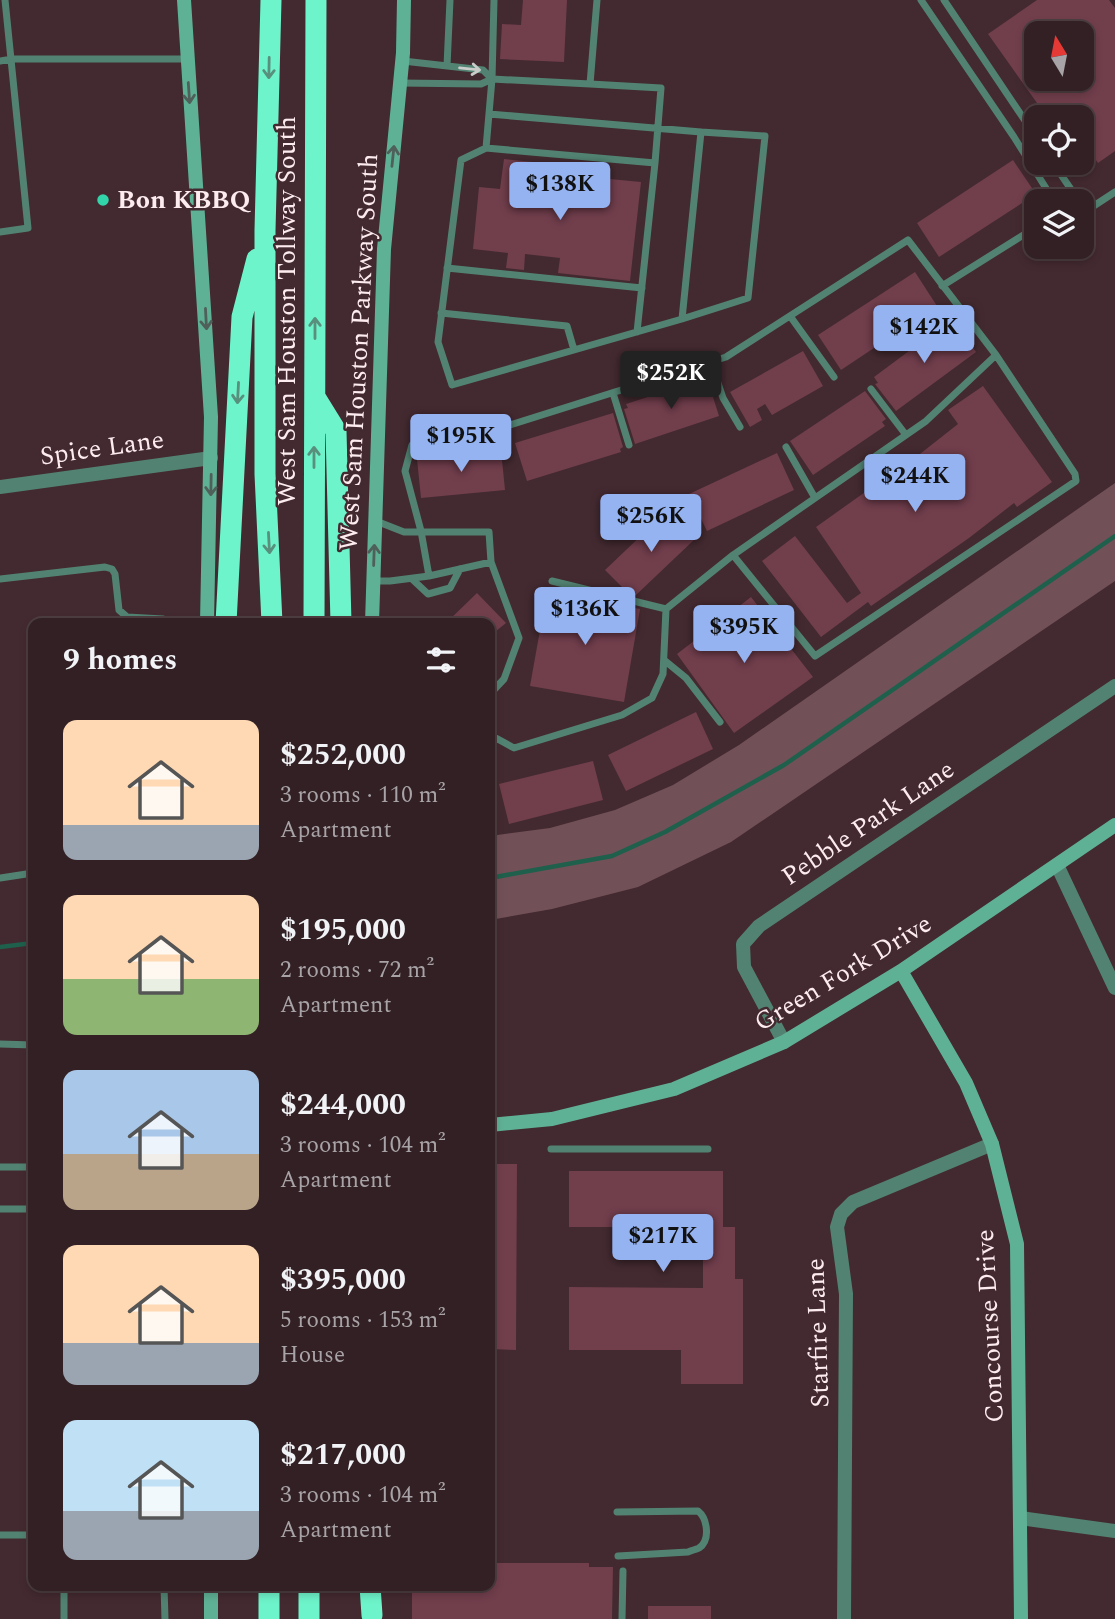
<!DOCTYPE html>
<html lang="en">
<head>
<meta charset="utf-8">
<style>
  body { margin:0; font-family:Spectral,serif; background:#3a282c; color:#f1f3f6; height:100vh; display:flex; flex-direction:column; font-size:26px; white-space:nowrap }
  * { box-sizing:border-box; margin:0 }
  p { font-size:23px; color:#a8a3a6 }
  .icon { flex:none; width:38px; height:38px; fill:none; stroke:currentColor; stroke-width:2; stroke-linecap:round; stroke-linejoin:round }
  .map { position:relative; flex:1; overflow:hidden }
  .sheet { position:absolute; left:28px; top:618px; width:467px; height:973px; display:flex; flex-direction:column; background:#322024; border-radius:14px; box-shadow:0 4px 10px #0003,0 0 0 2px #4d3e41 }
  .sheet>* { flex:none }
  .needle { width:46px; rotate:350deg }
  .buttons { position:absolute; left:1024px; top:21px; display:grid; gap:14px }
  .buttons a { display:grid; place-items:center; width:70px; height:70px; border-radius:14px; background:#322024; box-shadow:0 4px 10px #0003,0 0 0 2px #4d3e41; font-size:35px }
  .price { position:absolute; translate:-50% -60px; padding:0 16px; border-radius:7px; background:#95b2f1; color:#111; font-size:23px; line-height:46px; filter:drop-shadow(0 2px 4px #0008) }
  .price::after { content:''; position:absolute; left:50%; top:42px; width:21px; height:16px; margin-left:-10px; background:inherit; clip-path:polygon(0 0,100% 0,50% 100%) }
  .price.on { background:#222; color:#fff }
  ul { padding:0; list-style:none }
  li { display:flex; align-items:center; gap:21px; height:175px; padding:0 35px }
  li span { display:grid; place-items:center; flex:none; width:196px; height:140px; border-radius:14px; color:#555 }
  li>.icon { margin-inline-start:auto }
  span .icon { width:84px; height:84px; fill:#fffc; stroke-width:1 }
  li b { font-size:30px }
  h2 { display:flex; justify-content:space-between; align-items:center; height:84px; padding:0 35px; font-size:30px }
  .map>svg:first-child { display:block }
  .green { fill:#725058 }
  .lines { fill:none; stroke-linecap:round; stroke-linejoin:round }
  .stream { stroke:#1e604c; stroke-width:4.5 }
  .building { fill:#713e4c; fill-rule:evenodd }
  .lane { stroke:#528372; stroke-width:7 }
  .street { stroke:#528372; stroke-width:14 }
  .secondary { stroke:#5fb196; stroke-width:14 }
  .highway { stroke:#6ef4ca; stroke-width:21 }
  .oneway { stroke:#588f7d }
  .oneway2 { stroke:#caccca }
  .oneway3 { stroke:#4e6059 }
  .poi-dot { fill:#32d4a9; stroke:#432a30; stroke-width:2.5 }
  .labels { text-anchor:middle; dominant-baseline:central; stroke-width:5; stroke-linejoin:round; paint-order:stroke }
  .poi-label { font-size:26px; font-weight:bold; fill:#fdecef; stroke:#432a30; text-anchor:start }
  .street-label { font-size:26px; fill:#fdecef; stroke:#432a30 }
</style>
</head>
<body>
<div class="map">
<svg width="1115" height="1619" viewBox="0 0 1115 1619">
  <rect width="100%" height="100%" fill="#432a30"/>
  <path class="green" d="M1115 483V581L731 842 638 887 552 909 490 920V836L550 828 615 810 673 785 739 745Z"/>
  <g class="lines">
    <path class="stream" d="M490 878 612 856 665 832 784 765 1115 536
      M0 947 33 943"/>
  </g>
  <path class="building" d="M523 0H567L564 62 500 59 502 24 521 25Z
    M1037 0H1109L1115 8V151L1098 163 1082 140V117H1047L988 34ZM1036 33H1082V79H1036Z
    M504 159 542 163 539 194 566 197 568 175 641 182 630 281 558 273 560 258 525 254 524 270 506 268 508 253 473 249 479 187 500 189Z
    M1013 160 1036 194 939 257 917 223Z
    M915 272 937 306 841 370 818 335Z
    M952 319 976 352 896 411 875 384 878 383 874 377Z
    M803 351 823 386 772 415 765 404 757 409 762 420 750 427 730 392Z
    M707 378 719 416 635 444 624 409 628 408 626 404Z
    M983 386 1052 482 1017 507 1014 503 969 538 900 586 871 606 868 602 821 637 762 561 795 536 847 603 861 593 816 527 896 470 897 472 958 424 948 410Z
    M865 391 886 419 882 422 885 426 813 475 790 441Z
    M613 413 623 447 620 449 621 452 527 481 515 443Z
    M501 450 505 490 421 498 417 459Z
    M777 453 794 490 707 531 689 494Z
    M668 510 696 538 636 595 628 593 605 570Z
    M547 591 640 609 624 702 530 686Z
    M477 593 506 623 490 636V623H446Z
    M751 597 813 677 734 733 677 654Z
    M696 712 713 749 626 791 608 755Z
    M593 761 603 800 509 824 499 784Z
    M490 1164H517L516 1350 490 1349Z
    M569 1171H723V1227H735V1279H743V1384H681V1350H569V1287L703 1288V1227H569Z
    M490 1563H589V1567H613L612 1619H412V1586H490Z
    M648 1606H711V1619H648Z"/>
  <g class="lines">
    <path class="lane" d="M494 0 492 79 486 148 655 163 637 332
      M921 0 1014 137 1054 201
      M944 0 1036 137
      M0 61 12 59H186
      M447 66 450 0
      M492 79 590 84 597 0
      M400 83 481 84 492 79 483 70 403 61
      M590 84 661 88 655 163
      M486 148 461 160 438 342 452 385 682 319 701 132 489 114
      M1053 163 1079 201
      M1082 205 1086 211 1115 192
      M0 232 28 228 5 0
      M447 268 642 288
      M942 286 1036 227
      M441 313 567 326 574 350
      M790 316 834 377
      M682 319 748 298 765 136 701 132
      M711 362 723 398 740 427
      M871 389 906 435
      M613 393 629 445
      M786 447 815 498
      M376 521 404 532H489L491 562
      M733 555 815 656 1076 481 1075 474 996 355
      M0 579 105 567 112 569 115 574 119 610 127 617 163 619 167 623
      M412 579 428 594 450 588 460 569
      M374 581H390L429 576
      M552 581 666 609
      M664 660 686 678 720 722
      M490 694 504 679 519 638 491 562 429 576 421 531 405 471 412 445 494 430 726 357 908 240 996 355 926 421 733 555 666 609 663 674 652 698 622 715 514 748 494 737 490 722
      M490 784 494 737
      M0 878 33 873
      M0 1044 33 1045
      M551 1149H708
      M0 1167H33
      M0 1209H33
      M617 1512 698 1511C707 1518 711 1540 699 1548 698 1549 689 1551 688 1552L618 1556
      M0 1535H33
      M164 1586 165 1619
      M64 1619V1586
      M622 1619 623 1571"/>
    <path class="street" d="M0 487 211 458
      M1057 865 1115 988
      M784 1042 744 967 743 944 759 926 1115 686
      M1020 1518 1115 1531
      M844 1619 846 1294 837 1227 841 1214 853 1202 992 1144"/>
    <path class="secondary" d="M184 0 211 417 207 623
      M372 623 384 249 403 53 404 0
      M901 971 966 1083 992 1144 1017 1244 1021 1619
      M490 1125 552 1119 674 1089 784 1042 901 971 1115 825
      M211 1619V1586"/>
    <path class="highway" d="M271 0 265 230V474L272 623
      M315 397 336 431 341 623
      M226 623 242 317 257 259
      M314 623 316 0
      M370 1586 372 1615
      M269 1619V1586
      M309 1619V1586"/>
  </g>
  <defs><path id="oneway-shaft" d="M-6 0H5M1.5-3L5.5 0L1.5 3" fill="none" stroke-width="1.6" stroke-linecap="round" stroke-linejoin="round" transform="scale(1.75)"/></defs>
  <g class="oneway">
    <use href="#oneway-shaft" transform="translate(269 68) rotate(91)"/>
    <use href="#oneway-shaft" transform="translate(315 328) rotate(-90)"/>
    <use href="#oneway-shaft" transform="translate(238 393) rotate(93)"/>
    <use href="#oneway-shaft" transform="translate(314 457) rotate(-90)"/>
    <use href="#oneway-shaft" transform="translate(269 543) rotate(87)"/>
  </g>
  <use class="oneway2" href="#oneway-shaft" transform="translate(470 69) rotate(6)"/>
  <g class="oneway3">
    <use href="#oneway-shaft" transform="translate(189 93) rotate(86)"/>
    <use href="#oneway-shaft" transform="translate(393 156) rotate(-84)"/>
    <use href="#oneway-shaft" transform="translate(206 319) rotate(87)"/>
    <use href="#oneway-shaft" transform="translate(211 485) rotate(91)"/>
    <use href="#oneway-shaft" transform="translate(374 555) rotate(-88)"/>
  </g>
  <circle class="poi-dot" cx="103" cy="200" r="7"/>
  <g class="labels">
    <g class="poi-label">
      <text x="117" y="200">Bon KBBQ</text>
    </g>
    <g class="street-label">
      <text transform="translate(287 311) rotate(-90)">West Sam Houston Tollway South</text>
      <text transform="translate(359 352) rotate(-87)">West Sam Houston Parkway South</text>
      <text transform="translate(102 448) rotate(-8)">Spice Lane</text>
      <text transform="translate(868 823) rotate(-34)">Pebble Park Lane</text>
      <text transform="translate(843 973) rotate(-31)">Green Fork Drive</text>
      <text transform="translate(990 1326) rotate(-93)">Concourse Drive</text>
      <text transform="translate(818 1333) rotate(-92)">Starfire Lane</text>
    </g>
  </g>
</svg>
<div class="buttons">
<a><svg class="needle" viewBox="-14 -14 28 28"><path d="M0-13l5 13h-10z" fill="#e53935"/><path d="M0 13l5-13h-10z" fill="#a8a3a6"/></svg></a>
<a><svg class="icon" aria-label="locate" viewBox="0 0 24 24"><circle cx="12" cy="12" r="6"/><path d="M12 2v4M12 18v4M2 12h4M18 12h4"/></svg></a>
<a><svg class="icon" aria-label="layers" viewBox="0 0 24 24"><path d="M12 4l9 5-9 5-9-5zM3 14l9 5 9-5"/></svg></a>
</div>
<b class="price" style="left:560px;top:222px">$138K</b>
<b class="price" style="left:924px;top:365px">$142K</b>
<b class="price on" style="left:671px;top:411px">$252K</b>
<b class="price" style="left:461px;top:474px">$195K</b>
<b class="price" style="left:915px;top:514px">$244K</b>
<b class="price" style="left:651px;top:554px">$256K</b>
<b class="price" style="left:585px;top:647px">$136K</b>
<b class="price" style="left:744px;top:665px">$395K</b>
<b class="price" style="left:663px;top:1274px">$217K</b>
<section class="sheet">
<h2>9 homes<svg class="icon" aria-label="filters" viewBox="0 0 24 24"><path d="M4 7h16M4 17h16"/><circle cx="9" cy="7" r="2"/><circle cx="15" cy="17" r="2"/></svg></h2>
<ul>
<li><span style="background:linear-gradient(#ffd9b3 75%,#9aa5b1 0)"><svg class="icon" aria-label="home" viewBox="0 0 24 24"><path d="M3 11l9-7 9 7M6 9v11h12V9"/></svg></span><div><b>$252,000</b><p>3 rooms · 110 m²</p><p>Apartment</p></div></li>
<li><span style="background:linear-gradient(#ffd9b3 60%,#8fb573 0)"><svg class="icon" aria-label="home" viewBox="0 0 24 24"><path d="M3 11l9-7 9 7M6 9v11h12V9"/></svg></span><div><b>$195,000</b><p>2 rooms · 72 m²</p><p>Apartment</p></div></li>
<li><span style="background:linear-gradient(#a9c7e8 60%,#b9a48a 0)"><svg class="icon" aria-label="home" viewBox="0 0 24 24"><path d="M3 11l9-7 9 7M6 9v11h12V9"/></svg></span><div><b>$244,000</b><p>3 rooms · 104 m²</p><p>Apartment</p></div></li>
<li><span style="background:linear-gradient(#ffd9b3 70%,#9aa5b1 0)"><svg class="icon" aria-label="home" viewBox="0 0 24 24"><path d="M3 11l9-7 9 7M6 9v11h12V9"/></svg></span><div><b>$395,000</b><p>5 rooms · 153 m²</p><p>House</p></div></li>
<li><span style="background:linear-gradient(#bfe0f5 65%,#9aa5b1 0)"><svg class="icon" aria-label="home" viewBox="0 0 24 24"><path d="M3 11l9-7 9 7M6 9v11h12V9"/></svg></span><div><b>$217,000</b><p>3 rooms · 104 m²</p><p>Apartment</p></div></li>
</ul>
</section>
</div>
</body>
</html>
